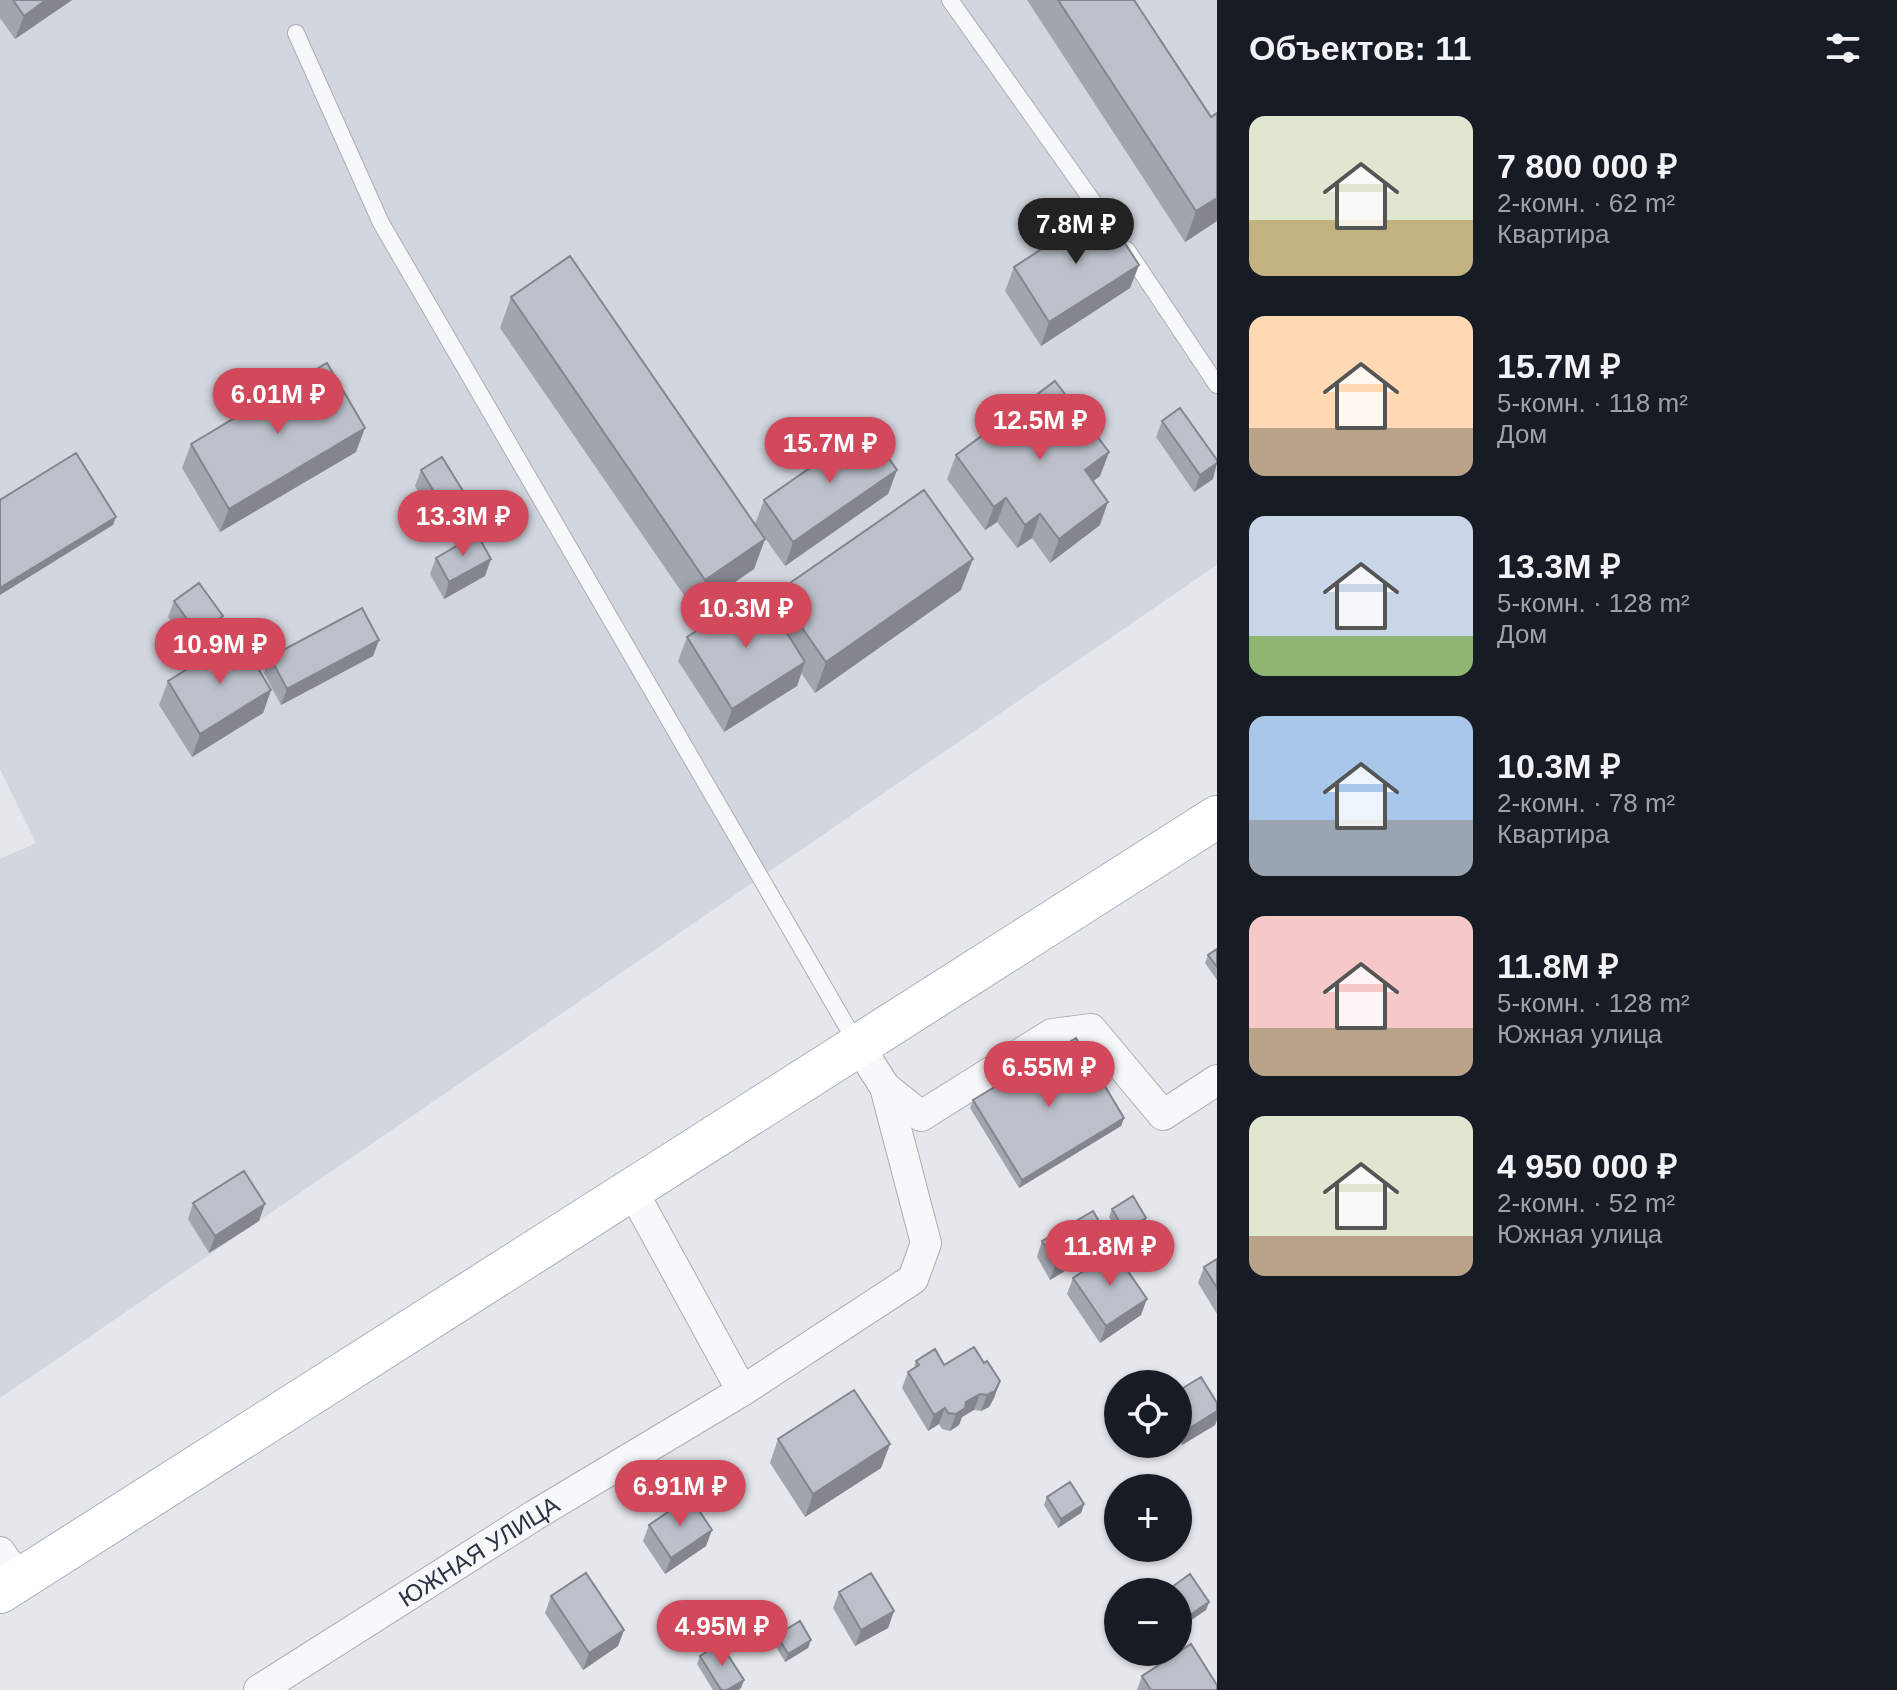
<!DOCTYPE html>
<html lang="ru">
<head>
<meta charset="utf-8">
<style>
  body { margin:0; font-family:Arial,sans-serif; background:#242831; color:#f1f3f6; height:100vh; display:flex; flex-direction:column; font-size:30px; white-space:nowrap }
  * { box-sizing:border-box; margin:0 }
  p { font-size:26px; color:#9ea1a6 }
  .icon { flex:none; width:44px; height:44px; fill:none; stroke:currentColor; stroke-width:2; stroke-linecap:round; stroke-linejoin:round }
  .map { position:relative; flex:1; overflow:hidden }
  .panel { display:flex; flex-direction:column; background:#171b24; width:680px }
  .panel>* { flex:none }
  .fabs { position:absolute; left:1104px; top:1370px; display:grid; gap:16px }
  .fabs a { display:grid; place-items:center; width:88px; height:88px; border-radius:50%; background:#171b24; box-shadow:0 2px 6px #0004; font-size:40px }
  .price { position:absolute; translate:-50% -68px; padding:0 18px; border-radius:28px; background:#d1495b; color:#fff; font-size:26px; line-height:52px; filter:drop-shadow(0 2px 4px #0008) }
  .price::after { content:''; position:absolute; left:50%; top:48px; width:24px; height:18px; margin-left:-12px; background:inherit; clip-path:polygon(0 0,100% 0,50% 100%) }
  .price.selected { background:#222; color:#fff }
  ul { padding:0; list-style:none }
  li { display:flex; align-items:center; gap:24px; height:200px; padding:0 32px }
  li span { display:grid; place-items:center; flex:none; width:224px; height:160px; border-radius:16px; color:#555 }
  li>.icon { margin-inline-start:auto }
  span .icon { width:96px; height:96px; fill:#fffc; stroke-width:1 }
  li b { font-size:34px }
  h2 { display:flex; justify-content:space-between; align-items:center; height:96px; padding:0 32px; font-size:34px }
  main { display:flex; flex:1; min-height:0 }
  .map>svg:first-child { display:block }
  .built { fill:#d2d6de }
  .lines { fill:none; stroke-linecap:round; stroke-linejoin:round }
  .service-casing { stroke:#a9aeb7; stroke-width:18 }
  .minor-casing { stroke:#a9aeb7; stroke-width:32 }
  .secondary-casing { stroke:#a9aeb7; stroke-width:44 }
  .service { stroke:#f7f8fa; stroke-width:16 }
  .minor { stroke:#f7f8fa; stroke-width:30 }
  .secondary { stroke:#fff; stroke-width:42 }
  .wall { fill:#a1a5ae }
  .shaded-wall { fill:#83868d }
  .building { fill:#bbc0ca; stroke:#83868d; stroke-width:2 }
  .labels { text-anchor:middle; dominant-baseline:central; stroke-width:6; stroke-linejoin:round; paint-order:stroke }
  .street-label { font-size:24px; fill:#2b3445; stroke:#f4f6f9 }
</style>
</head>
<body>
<main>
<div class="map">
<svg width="1217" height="1690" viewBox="0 0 1217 1690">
  <rect width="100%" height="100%" fill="#e4e7ec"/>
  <path class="built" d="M0 0H1217V565L0 1398V859L36 843 0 769Z"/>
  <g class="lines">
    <defs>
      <path id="service" d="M950 0 1111 227
        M296 33 381 223 857 1044
        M1127 250 1217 385"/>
      <g id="minor">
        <path d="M858 1045 885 1087 921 1116 1052 1034 1091 1029 1163 1115 1217 1080"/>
        <path d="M632 1190 742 1391"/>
        <path d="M0 1552 19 1579"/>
        <path id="s1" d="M259 1690 535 1515 742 1391 913 1279 926 1243 885 1087"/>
      </g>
      <path id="secondary" d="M0 1592 1217 817"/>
    </defs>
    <use href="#service" class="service-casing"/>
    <use href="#minor" class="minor-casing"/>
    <use href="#secondary" class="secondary-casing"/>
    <use href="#service" class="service"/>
    <use href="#minor" class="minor"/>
    <use href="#secondary" class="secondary"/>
  </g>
  <path class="wall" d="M0 0H72L15 39 0 18Z
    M1027 0H1134L1211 117 1217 113V221L1185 242Z
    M1139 265 1130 288 1041 346 1005 291 1014 267Z
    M511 297 765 539 754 569 694 610 500 328Z
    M1162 421 1213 479 1194 492 1156 437Z
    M191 444 356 452 220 532 182 468Z
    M1109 452 1100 476 1093 481 1100 525 1050 563 1032 538 1017 548 997 522 985 530 947 479 956 455Z
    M421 470 468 525 446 538 415 486Z
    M897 470 888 494 785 566 755 524 764 500Z
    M436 558 485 576 444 599 430 574Z
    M961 590 815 693 801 673 797 686 724 732 678 661 687 637 771 608 777 592Z
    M174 601 217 632 192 650 168 617Z
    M379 640 373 656 281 705 264 673 270 657Z
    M168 681 271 690 263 713 192 757 159 705Z
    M1217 949V980L1205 963 1208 955Z
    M973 1100 1124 1118 1121 1126 1019 1188 970 1108Z
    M193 1203 259 1221 209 1253 188 1219Z
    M1112 1209 1146 1218 1143 1226 1122 1239 1109 1217Z
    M1106 1233 1100 1250 1050 1280 1037 1257 1042 1241Z
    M1217 1259V1314L1198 1283 1204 1267Z
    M1073 1278 1141 1315 1100 1343 1067 1294Z
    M916 1361 944 1365 984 1363 1000 1381 994 1398 989 1407 981 1411 974 1410 962 1417 959 1425 950 1431 942 1429 939 1424 928 1431 902 1388 908 1372 914 1369Z
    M1178 1391 1217 1403V1420L1215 1425 1182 1445 1178 1438Z
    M778 1439 890 1444 881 1468 805 1517 770 1463Z
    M1047 1497 1084 1504 1081 1513 1058 1528 1044 1505Z
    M649 1525 706 1546 665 1574 643 1541Z
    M1190 1574 1209 1602 1206 1610 1184 1625 1178 1617V1592H1167L1168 1590Z
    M839 1592 894 1611 888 1628 855 1646 833 1608Z
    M551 1596 624 1630 618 1646 583 1670 545 1613Z
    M777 1635 811 1640 808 1648 785 1662 774 1643Z
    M700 1656 744 1680 741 1688 738 1690H713L697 1664Z
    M1142 1676 1217 1690H1137Z"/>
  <path class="shaded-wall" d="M46 0H72L15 39 24 16Z
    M1217 198V221L1185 242 1196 211Z
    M1139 265 1130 288 1041 346 1049 322Z
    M365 428 356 452 220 532 229 509Z
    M1109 452 1100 476 1076 494 1085 470Z
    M1217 463 1213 479 1194 492 1200 475Z
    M897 470 888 494 785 566 793 542Z
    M1006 498 997 522 985 530 994 507Z
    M1108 502 1100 525 1050 563 1059 539Z
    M474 509 468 525 446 538 452 522Z
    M1040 514 1032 538 1017 548 1025 525Z
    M116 517 113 525 0 595V588Z
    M765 539 754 569 694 610 705 580Z
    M491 559 485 576 444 599 449 582Z
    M973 559 961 590 815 693 826 662Z
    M223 616 217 632 192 650 198 634Z
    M379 640 373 656 281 705 287 689Z
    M805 662 797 686 724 732 732 709Z
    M271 690 263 713 192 757 200 734Z
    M1124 1118 1121 1126 1019 1188 1022 1180Z
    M265 1204 259 1221 209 1253 215 1236Z
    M1146 1218 1143 1226 1122 1239 1125 1231Z
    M1106 1233 1100 1250 1050 1280 1056 1263Z
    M1147 1299 1141 1315 1100 1343 1106 1326Z
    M1000 1381 994 1398 989 1407 981 1411 987 1395Z
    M980 1394 974 1410 962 1417 959 1425 950 1431 956 1414 966 1402Z
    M945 1408 939 1424 928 1431 934 1415Z
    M1217 1411V1420L1215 1425 1182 1445 1188 1429Z
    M890 1444 881 1468 805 1517 813 1494Z
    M1084 1504 1081 1513 1058 1528 1061 1519Z
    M712 1530 706 1546 665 1574 671 1558Z
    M1209 1602 1206 1610 1184 1625 1187 1617Z
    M894 1611 888 1628 855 1646 861 1630Z
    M624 1630 618 1646 583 1670 589 1653Z
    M811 1640 808 1648 785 1662 788 1654Z
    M744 1680 741 1688 738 1690H727Z"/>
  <path class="building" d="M13 0H46L24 16Z
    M1058 0H1134L1211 117 1217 113V198L1196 211Z
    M1103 209 1139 265 1049 322 1014 267Z
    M570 256 765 539 705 580 511 297Z
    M327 363 365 428 229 509 191 444Z
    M1055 381 1109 452 1085 470 1108 502 1059 539 1040 514 1025 525 1006 498 994 507 956 455Z
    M1180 408 1217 460V463L1200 475 1162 421Z
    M867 428 897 470 793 542 764 500Z
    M76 453 116 517 0 588V500Z
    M442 457 474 509 452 522 421 470Z
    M924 490 973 559 826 662 777 592Z
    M477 534 491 559 449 582 436 558Z
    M199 583 223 616 198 634 174 601Z
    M760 590 805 662 732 709 687 637Z
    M362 608 379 640 287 689 270 657Z
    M239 637 271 690 200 734 168 681Z
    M1217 949V967L1208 955Z
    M1076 1038 1124 1118 1022 1180 973 1100Z
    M244 1171 265 1204 215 1236 193 1203Z
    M1133 1196 1146 1218 1125 1231 1112 1209Z
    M1093 1211 1106 1233 1056 1263 1042 1241Z
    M1114 1251 1147 1299 1106 1326 1073 1278Z
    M1217 1259V1288L1204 1267Z
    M974 1347 984 1363 987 1361 1000 1381 995 1391 987 1395 980 1394 966 1402 965 1408 956 1414 948 1413 945 1408 934 1415 908 1372 919 1365 916 1361 935 1349 944 1365Z
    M1201 1377 1217 1403V1411L1188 1429 1178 1413V1391Z
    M854 1390 890 1444 813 1494 778 1439Z
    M1070 1482 1084 1504 1061 1519 1047 1497Z
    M690 1497 712 1530 671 1558 649 1525Z
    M586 1573 624 1630 589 1653 551 1596Z
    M871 1573 894 1611 861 1630 839 1592Z
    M1190 1574 1209 1602 1187 1617 1178 1604V1592H1169L1168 1590Z
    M800 1621 811 1640 788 1654 777 1635Z
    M720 1643 744 1680 727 1690H721L700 1656Z
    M1191 1644 1217 1685V1690H1151L1142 1676Z"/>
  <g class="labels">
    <g class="street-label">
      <text stroke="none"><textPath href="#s1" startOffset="260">ЮЖНАЯ УЛИЦА</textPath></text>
    </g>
  </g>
</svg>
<div class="fabs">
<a><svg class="icon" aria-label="locate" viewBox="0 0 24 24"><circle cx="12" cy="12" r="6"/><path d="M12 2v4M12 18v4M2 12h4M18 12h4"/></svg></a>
<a>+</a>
<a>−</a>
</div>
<b class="price selected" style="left:1076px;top:266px">7.8M ₽</b>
<b class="price" style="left:278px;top:436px">6.01M ₽</b>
<b class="price" style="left:1040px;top:462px">12.5M ₽</b>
<b class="price" style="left:830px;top:485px">15.7M ₽</b>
<b class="price" style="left:463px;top:558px">13.3M ₽</b>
<b class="price" style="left:746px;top:650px">10.3M ₽</b>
<b class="price" style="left:220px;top:686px">10.9M ₽</b>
<b class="price" style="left:1049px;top:1109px">6.55M ₽</b>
<b class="price" style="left:1110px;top:1288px">11.8M ₽</b>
<b class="price" style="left:680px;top:1528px">6.91M ₽</b>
<b class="price" style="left:722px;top:1668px">4.95M ₽</b>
</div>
<section class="panel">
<h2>Объектов: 11<svg class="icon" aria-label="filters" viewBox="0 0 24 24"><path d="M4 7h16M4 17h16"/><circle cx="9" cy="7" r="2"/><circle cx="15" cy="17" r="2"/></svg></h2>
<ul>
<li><span style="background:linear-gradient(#dfe7d0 65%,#c2b280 0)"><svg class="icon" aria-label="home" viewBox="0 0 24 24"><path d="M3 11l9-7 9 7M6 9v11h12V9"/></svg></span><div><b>7 800 000 ₽</b><p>2-комн. · 62 m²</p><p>Квартира</p></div></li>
<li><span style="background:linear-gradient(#ffd9b3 70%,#b9a48a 0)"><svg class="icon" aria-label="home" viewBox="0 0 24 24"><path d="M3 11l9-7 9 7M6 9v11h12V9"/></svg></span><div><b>15.7M ₽</b><p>5-комн. · 118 m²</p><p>Дом</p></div></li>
<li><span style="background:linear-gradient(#c9d6e8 75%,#8fb573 0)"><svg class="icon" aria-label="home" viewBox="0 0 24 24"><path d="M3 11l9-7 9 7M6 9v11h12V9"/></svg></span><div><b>13.3M ₽</b><p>5-комн. · 128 m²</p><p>Дом</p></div></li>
<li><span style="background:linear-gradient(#a9c7e8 65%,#9aa5b1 0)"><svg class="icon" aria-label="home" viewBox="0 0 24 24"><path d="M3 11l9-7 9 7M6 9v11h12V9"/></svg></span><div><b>10.3M ₽</b><p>2-комн. · 78 m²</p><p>Квартира</p></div></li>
<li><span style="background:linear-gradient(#f6c9c9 70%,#b9a48a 0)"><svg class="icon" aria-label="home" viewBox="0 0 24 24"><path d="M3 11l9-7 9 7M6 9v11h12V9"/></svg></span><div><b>11.8M ₽</b><p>5-комн. · 128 m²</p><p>Южная улица</p></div></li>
<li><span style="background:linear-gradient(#dfe7d0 75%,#b9a48a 0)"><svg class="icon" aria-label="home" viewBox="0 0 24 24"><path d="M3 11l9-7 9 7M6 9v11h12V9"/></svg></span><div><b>4 950 000 ₽</b><p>2-комн. · 52 m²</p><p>Южная улица</p></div></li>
</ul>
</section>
</main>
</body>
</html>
